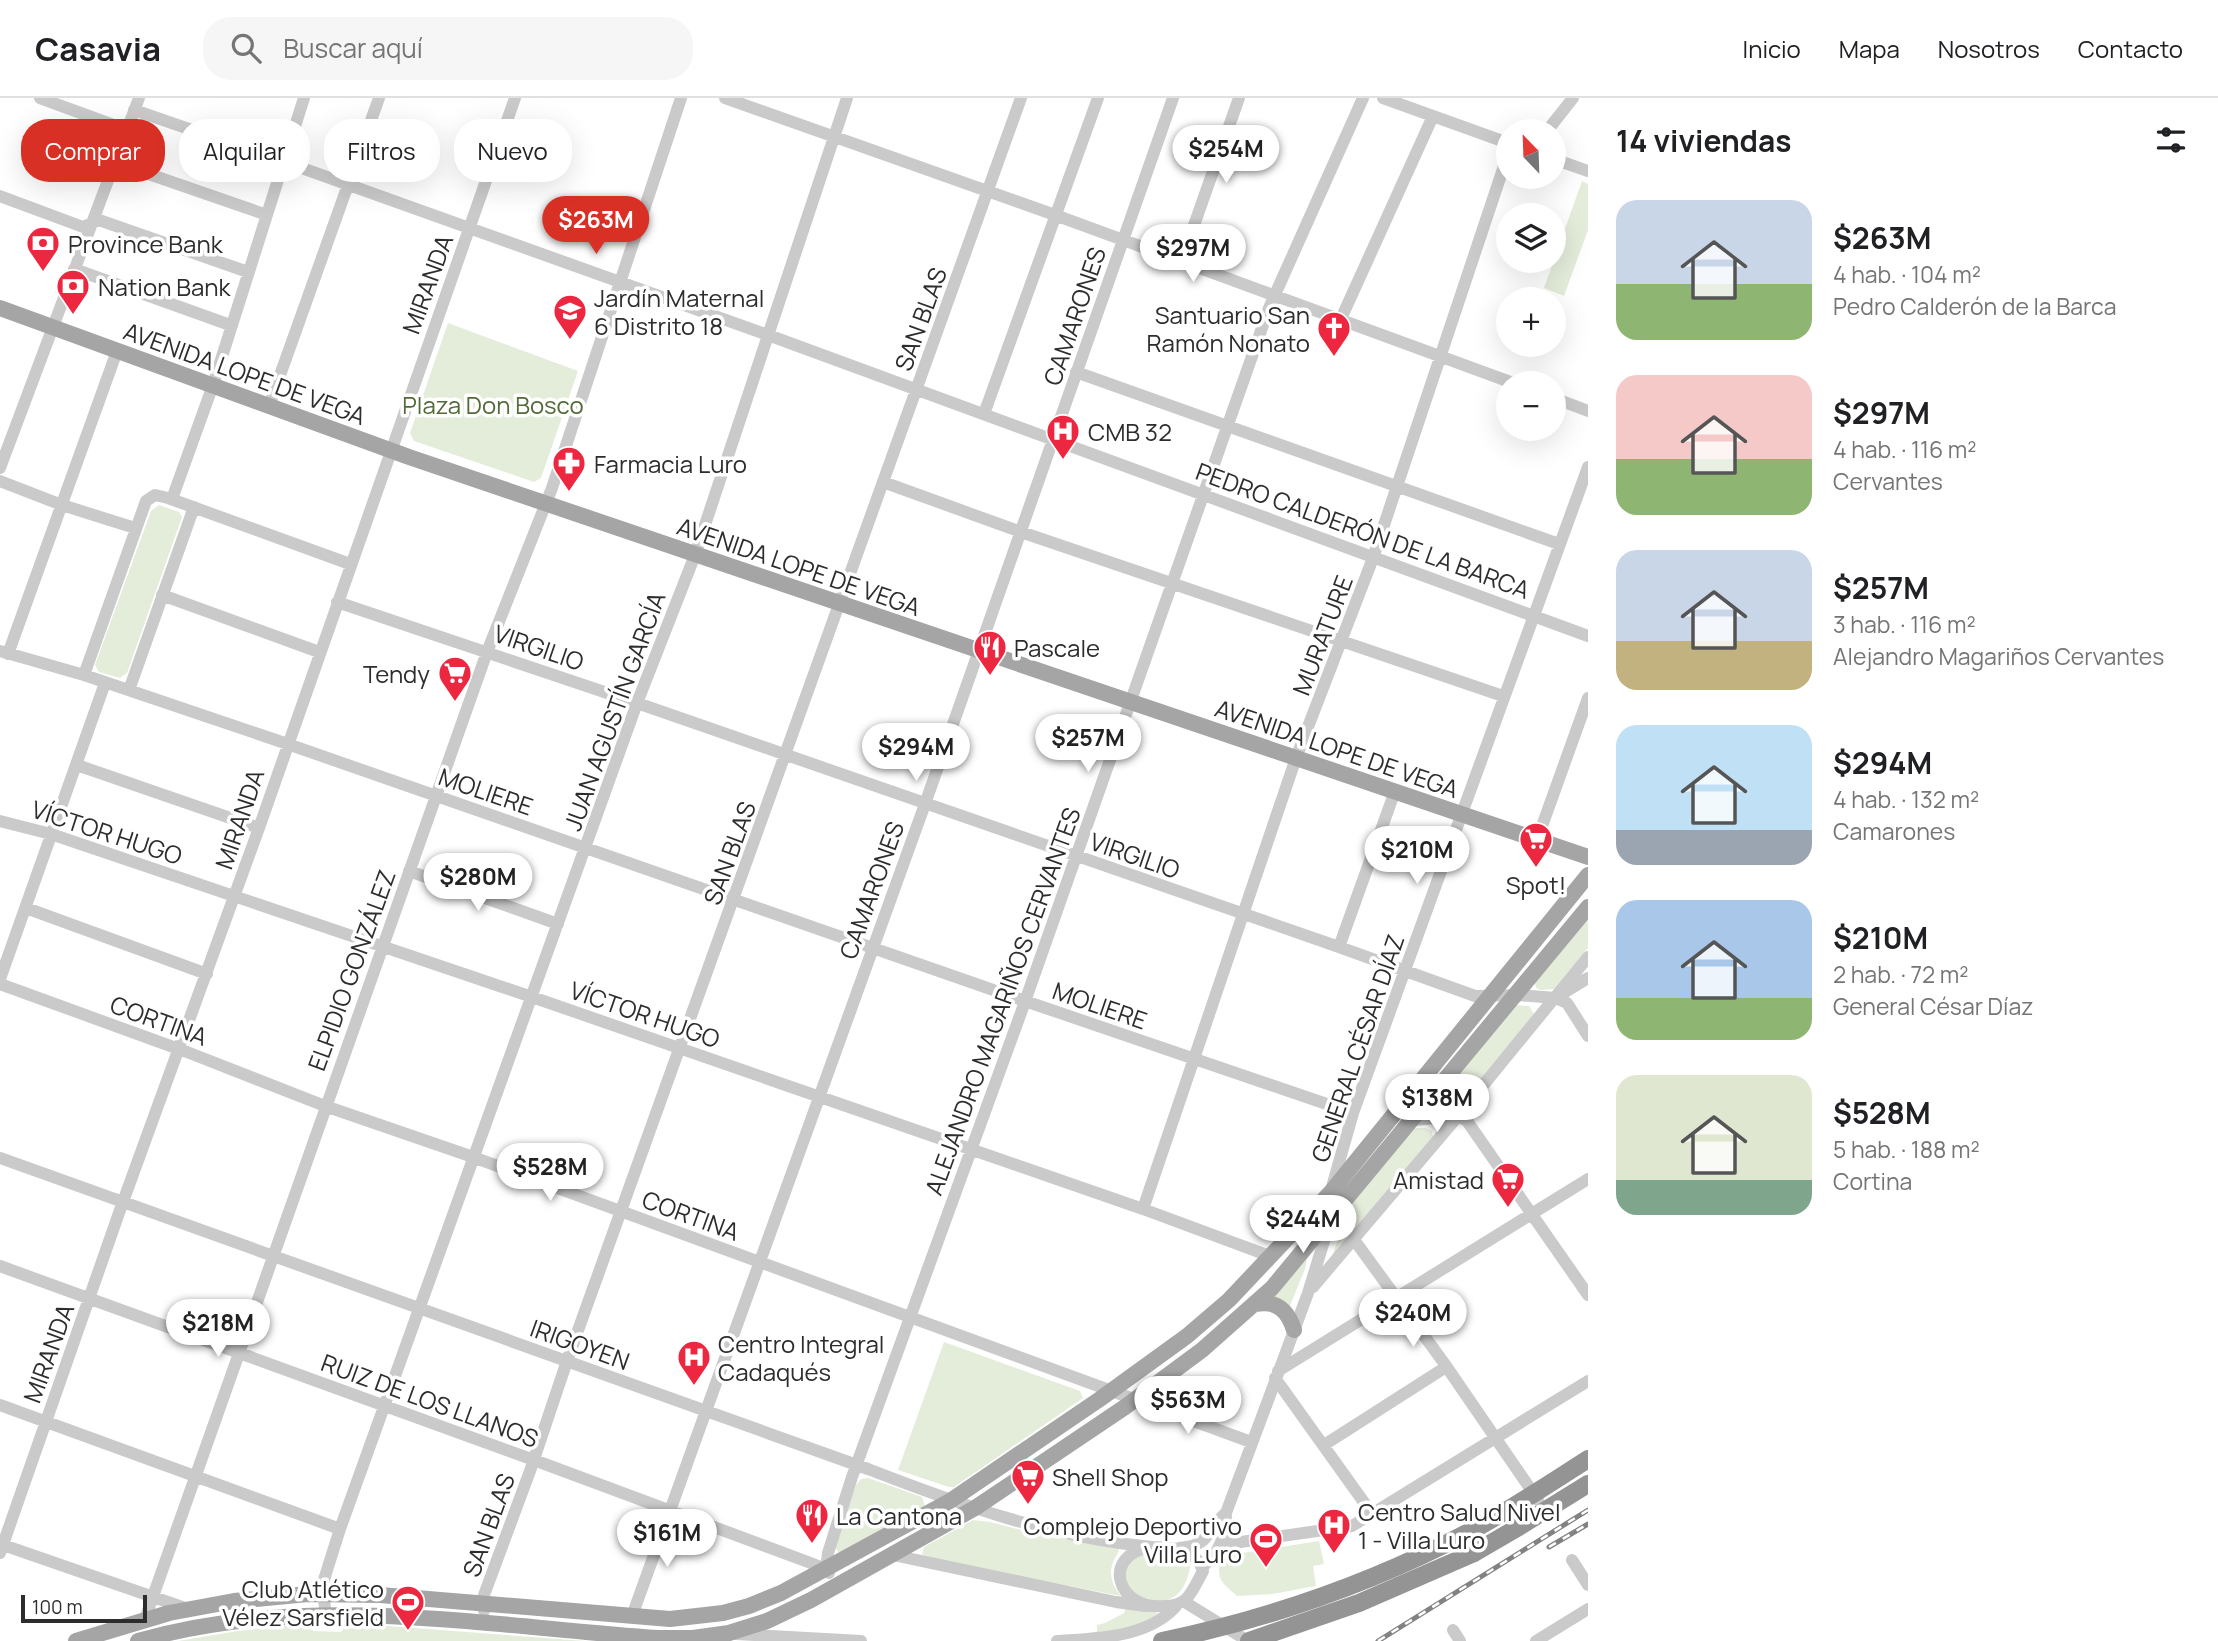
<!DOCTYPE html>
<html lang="es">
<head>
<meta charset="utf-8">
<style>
  body { margin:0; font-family:Manrope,sans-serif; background:#f6f6f6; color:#202124; height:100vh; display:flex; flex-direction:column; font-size:26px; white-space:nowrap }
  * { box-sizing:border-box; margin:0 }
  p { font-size:23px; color:#757577 }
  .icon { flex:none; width:38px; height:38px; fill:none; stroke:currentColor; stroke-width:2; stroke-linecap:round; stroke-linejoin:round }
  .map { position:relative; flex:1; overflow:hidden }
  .drawer { display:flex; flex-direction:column; background:#fff; width:630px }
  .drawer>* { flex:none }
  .hud { position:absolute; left:21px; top:21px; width:665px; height:63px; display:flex; gap:14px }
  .needle { width:46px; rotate:337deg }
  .fabs { position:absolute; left:1496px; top:21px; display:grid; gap:14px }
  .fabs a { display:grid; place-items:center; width:70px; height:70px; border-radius:50%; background:#fff; box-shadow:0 7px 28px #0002; font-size:35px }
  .scale { position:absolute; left:21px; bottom:18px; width:126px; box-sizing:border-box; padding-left:7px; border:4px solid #2d2d2d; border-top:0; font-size:19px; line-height:24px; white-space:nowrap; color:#2d2d2d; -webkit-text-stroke:5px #fff; paint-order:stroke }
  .price { position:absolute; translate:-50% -60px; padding:0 16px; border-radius:24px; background:#fff; color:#222; font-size:23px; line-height:46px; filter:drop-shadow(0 2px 4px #0008) }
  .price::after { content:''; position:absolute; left:50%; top:42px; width:21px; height:16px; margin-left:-10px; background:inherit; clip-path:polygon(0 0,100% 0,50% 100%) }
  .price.selected { background:#d93025; color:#fff }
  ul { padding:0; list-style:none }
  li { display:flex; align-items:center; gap:21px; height:175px; padding:0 28px }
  li span { display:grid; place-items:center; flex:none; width:196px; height:140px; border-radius:21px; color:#555 }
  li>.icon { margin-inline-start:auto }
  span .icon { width:84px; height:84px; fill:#fffc; stroke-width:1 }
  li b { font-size:30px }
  h2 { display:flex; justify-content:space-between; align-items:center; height:84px; padding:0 28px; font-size:30px }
  .pill { padding:0 24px; border-radius:28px; background:#fff; box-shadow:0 7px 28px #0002; font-size:24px; line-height:63px }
  .pill.selected { background:#d93025; color:#fff }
  header { display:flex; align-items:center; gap:42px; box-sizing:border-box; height:98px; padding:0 35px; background:#fff; border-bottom:2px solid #e0e0e0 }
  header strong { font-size:33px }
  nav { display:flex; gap:38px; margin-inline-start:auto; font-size:24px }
  .search { width:490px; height:63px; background:#f6f6f6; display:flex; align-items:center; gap:18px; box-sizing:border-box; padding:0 24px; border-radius:28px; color:#757577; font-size:26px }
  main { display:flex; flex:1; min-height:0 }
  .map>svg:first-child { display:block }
  .green { fill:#e4ecda }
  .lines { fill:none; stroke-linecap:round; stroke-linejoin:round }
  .minor { stroke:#cacaca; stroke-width:12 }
  .major { stroke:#a5a5a5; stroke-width:16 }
  .highway { stroke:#949494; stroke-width:18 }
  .rail-casing { stroke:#828282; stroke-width:5 }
  .rail { stroke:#fff; stroke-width:2.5; stroke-dasharray:8; stroke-linecap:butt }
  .highway-bridge { stroke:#949494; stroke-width:18 }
  .labels { text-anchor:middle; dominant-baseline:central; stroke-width:7; stroke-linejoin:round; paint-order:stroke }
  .poi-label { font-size:24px; fill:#2d2d2d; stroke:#fff; text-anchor:start }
  .street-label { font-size:24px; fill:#2d2d2d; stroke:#fff }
  .park-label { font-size:24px; fill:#536b39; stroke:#fff }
</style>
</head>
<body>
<header>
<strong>Casavia</strong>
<div class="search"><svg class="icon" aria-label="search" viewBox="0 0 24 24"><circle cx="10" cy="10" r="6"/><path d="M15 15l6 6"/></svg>Buscar aquí</div>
<nav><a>Inicio</a><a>Mapa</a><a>Nosotros</a><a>Contacto</a></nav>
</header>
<main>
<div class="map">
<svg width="1588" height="1543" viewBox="0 0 1588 1543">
  <rect width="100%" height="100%" fill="#fff"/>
  <path class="green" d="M1582 83 1588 86V132L1564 198 1544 190Z
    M448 225 578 273 541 380 534 384 414 343 410 335Z
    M159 407 179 414 182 419 127 575 120 580 99 574 95 567 151 413Z
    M1588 817V850L1554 891 1541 892 1536 890 1535 885Z
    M1514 907 1529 908 1534 916 1457 1009 1452 1012H1440L1436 1003Z
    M1417 1030H1426L1432 1033 1433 1039 1331 1161 1349 1110 1355 1100 1412 1031Z
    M1307 1160 1305 1171 1289 1210 1273 1201V1198Z
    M944 1244 1080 1293 1083 1300 954 1389H949L898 1372Z
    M868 1380 922 1399 925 1408 839 1455 834 1447 856 1387 861 1381Z
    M973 1422 990 1424 1045 1438 1118 1450 1119 1453C1108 1470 1108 1482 1121 1498L927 1460 922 1456 924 1449Z
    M1319 1443 1324 1466 1313 1468 1316 1488 1272 1496 1237 1498C1223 1485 1215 1482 1221 1461L1225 1458Z
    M1144 1453 1182 1455 1191 1463C1186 1505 1160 1514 1127 1490L1124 1469Z
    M1126 1508 1158 1515C1148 1530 1115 1531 1097 1534V1527L1105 1525 1124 1515Z
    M309 1525 313 1533 341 1534 348 1525 585 1543H178L238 1533Z"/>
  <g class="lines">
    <path class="minor" d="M40 0 127 32
      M725 0 1055 117 1513 285
      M1383 0 1508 45
      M134 12 285 64 768 237 1588 538
      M1547 33 1573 0
      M1554 61 1588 73
      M114 64 267 117
      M0 98 83 129 99 122 248 174
      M1181 164 1239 0
      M74 171 230 227
      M1340 223 1433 18
      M1076 274 1559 446
      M1554 300 1588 313
      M269 308 379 0
      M984 316 1098 0
      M0 370 139 0
      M0 383 62 407 135 430
      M883 384 1021 434 1503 598
      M172 401 213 287 304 0
      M162 497 319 554
      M337 504 637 605 1339 849 1475 898 1516 897 1556 900 1567 905 1588 938
      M0 553 84 577 276 642 1025 903 1353 1015
      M8 556 117 253
      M84 577 146 403 155 397 168 400 350 466
      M129 592 194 409
      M77 667 259 730
      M0 723 51 736 532 899 1143 1111 1272 1159
      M1537 742 1588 600
      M409 773 558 826
      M26 810 207 876
      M1339 849 1395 693
      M0 881 105 585
      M0 886 187 954 325 1008 473 1059 1251 1344
      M1565 894 1588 880
      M1414 1022 1458 1018 1467 1023 1588 1197
      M0 1060 868 1371C961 1407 1052 1440 1152 1449
      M1332 1089 1353 1015 1588 369
      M1143 1111 1296 660 1373 460 1508 56
      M1355 1143 1444 1265 1538 1402
      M0 1168 534 1362 808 1464 826 1471 829 1475
      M1313 1189 1458 1018 1588 859
      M1278 1273 1588 1081
      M1275 1280 1373 1417
      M0 1307 340 1431
      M1324 1347 1446 1269
      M0 1446 188 1511
      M1220 1447 1352 1428 1588 1283
      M1152 1449C1173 1449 1196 1450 1203 1473 1198 1482 1193 1494 1186 1501 1180 1506 1172 1508 1165 1508 1116 1513 1100 1456 1152 1449Z
      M1179 1450C1213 1447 1204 1433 1226 1415
      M0 1455 120 1112 259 730 515 0
      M893 1457 1116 1504 1146 1508
      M1572 1462 1588 1487
      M1202 1469C1219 1456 1226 1436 1226 1415L1308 1195 1324 1143 1327 1124
      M826 1471 828 1455 852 1379 1022 912 1269 210 1363 0
      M1183 1503 1248 1543
      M484 1513V1497L530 1373 567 1263 1021 0
      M326 1516 322 1488 340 1431 637 605 695 457 847 0
      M632 1518 925 706 1173 0
      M145 1521 487 554 552 390 681 0
      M1453 1532 1460 1543
      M736 1536 861 1543
      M1057 1543C1098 1540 1150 1540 1178 1506
      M1536 1543 1588 1511"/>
    <path class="major" d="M0 210 409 359 1588 759
      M1256 1206C1277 1202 1288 1213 1294 1232
      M76 1543 169 1515 234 1503 308 1496 380 1497 670 1521 723 1515 749 1508 781 1495 950 1403 1100 1301 1187 1238 1229 1202 1331 1094 1588 777
      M138 1543C308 1494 485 1528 658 1540H693L729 1535 767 1523 811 1502 975 1410 1125 1309 1202 1252 1272 1190 1588 809"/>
    <path class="highway" d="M1249 1543 1359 1505 1474 1455"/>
    <defs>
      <path id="rail" d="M1549 1449 1588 1426
        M1378 1543 1588 1412"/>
    </defs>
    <use href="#rail" class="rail-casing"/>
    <use href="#rail" class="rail"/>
    <path class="highway-bridge" d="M1474 1455 1517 1430 1588 1386
      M1162 1543C1268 1521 1374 1484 1469 1434 1510 1412 1549 1386 1588 1361"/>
  </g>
  <defs>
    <symbol id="bank-pin" viewBox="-11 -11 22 30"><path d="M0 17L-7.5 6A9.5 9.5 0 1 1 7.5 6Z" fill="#ed273f" stroke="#fff"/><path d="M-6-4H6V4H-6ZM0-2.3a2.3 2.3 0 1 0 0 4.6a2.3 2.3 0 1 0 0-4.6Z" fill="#fff"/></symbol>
    <symbol id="school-pin" viewBox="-11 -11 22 30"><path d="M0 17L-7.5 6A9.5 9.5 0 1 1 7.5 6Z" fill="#ed273f" stroke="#fff"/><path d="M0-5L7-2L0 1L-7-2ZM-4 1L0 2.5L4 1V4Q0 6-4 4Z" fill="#fff"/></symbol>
    <symbol id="church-pin" viewBox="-11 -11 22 30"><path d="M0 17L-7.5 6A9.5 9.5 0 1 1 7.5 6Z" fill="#ed273f" stroke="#fff"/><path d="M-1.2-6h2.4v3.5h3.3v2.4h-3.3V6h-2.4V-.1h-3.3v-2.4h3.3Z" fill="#fff"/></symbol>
    <symbol id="hospital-pin" viewBox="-11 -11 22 30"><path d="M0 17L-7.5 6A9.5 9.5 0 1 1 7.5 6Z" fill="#ed273f" stroke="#fff"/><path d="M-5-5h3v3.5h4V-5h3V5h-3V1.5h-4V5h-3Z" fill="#fff"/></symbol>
    <symbol id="pharmacy-pin" viewBox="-11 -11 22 30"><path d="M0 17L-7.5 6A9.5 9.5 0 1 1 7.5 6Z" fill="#ed273f" stroke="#fff"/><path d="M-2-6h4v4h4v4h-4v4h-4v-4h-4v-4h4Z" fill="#fff"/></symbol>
    <symbol id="restaurant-pin" viewBox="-11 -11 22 30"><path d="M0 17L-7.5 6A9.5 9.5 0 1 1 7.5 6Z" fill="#ed273f" stroke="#fff"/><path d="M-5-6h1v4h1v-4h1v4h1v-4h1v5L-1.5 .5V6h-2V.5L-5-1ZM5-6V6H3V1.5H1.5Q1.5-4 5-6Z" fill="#fff"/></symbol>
    <symbol id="supermarket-pin" viewBox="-11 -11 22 30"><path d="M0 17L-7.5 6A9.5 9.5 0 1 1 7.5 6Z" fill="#ed273f" stroke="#fff"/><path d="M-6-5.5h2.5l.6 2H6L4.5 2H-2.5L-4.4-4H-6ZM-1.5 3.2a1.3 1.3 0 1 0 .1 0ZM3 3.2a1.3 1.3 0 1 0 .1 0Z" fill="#fff"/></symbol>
    <symbol id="stadium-pin" viewBox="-11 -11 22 30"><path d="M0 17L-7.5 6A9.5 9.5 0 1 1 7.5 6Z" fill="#ed273f" stroke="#fff"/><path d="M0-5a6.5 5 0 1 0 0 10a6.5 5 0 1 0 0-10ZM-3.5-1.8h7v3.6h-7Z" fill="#fff"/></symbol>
  </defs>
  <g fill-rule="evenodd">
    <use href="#bank-pin" x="24" y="126" width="38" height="52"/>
    <use href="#bank-pin" x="54" y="169" width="38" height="52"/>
    <use href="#school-pin" x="551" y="194" width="38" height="52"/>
    <use href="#church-pin" x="1315" y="211" width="38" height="52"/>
    <use href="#hospital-pin" x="1044" y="314" width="38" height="52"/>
    <use href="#pharmacy-pin" x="550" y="346" width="38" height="52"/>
    <use href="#restaurant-pin" x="971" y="530" width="38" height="52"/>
    <use href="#supermarket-pin" x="436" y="556" width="38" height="52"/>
    <use href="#supermarket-pin" x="1517" y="722" width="38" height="52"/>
    <use href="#supermarket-pin" x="1489" y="1062" width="38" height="52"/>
    <use href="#hospital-pin" x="675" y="1240" width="38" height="52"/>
    <use href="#supermarket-pin" x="1009" y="1359" width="38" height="52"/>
    <use href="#restaurant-pin" x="793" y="1398" width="38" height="52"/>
    <use href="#hospital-pin" x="1315" y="1408" width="38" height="52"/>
    <use href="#stadium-pin" x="1247" y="1422" width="38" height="52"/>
    <use href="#stadium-pin" x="389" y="1485" width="38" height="52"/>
  </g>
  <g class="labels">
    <g class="poi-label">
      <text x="68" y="145">Province Bank</text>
      <text x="98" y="188">Nation Bank</text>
      <text x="594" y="199">Jardín Maternal<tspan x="594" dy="28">6 Distrito 18</tspan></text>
      <text x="1310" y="216" text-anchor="end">Santuario San<tspan x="1310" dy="28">Ramón Nonato</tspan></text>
      <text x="1088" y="333">CMB 32</text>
      <text x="594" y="365">Farmacia Luro</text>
      <text x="1014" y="549">Pascale</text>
      <text x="430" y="575" text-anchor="end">Tendy</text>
      <text x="1536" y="786" text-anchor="middle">Spot!</text>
      <text x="1484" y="1081" text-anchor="end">Amistad</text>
      <text x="718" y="1245">Centro Integral<tspan x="718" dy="28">Cadaqués</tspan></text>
      <text x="1052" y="1378">Shell Shop</text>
      <text x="1358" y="1413">Centro Salud Nivel<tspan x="1358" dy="28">1 - Villa Luro</tspan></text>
      <text x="836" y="1417">La Cantona</text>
      <text x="1242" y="1427" text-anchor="end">Complejo Deportivo<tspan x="1242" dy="28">Villa Luro</tspan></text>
      <text x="384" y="1490" text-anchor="end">Club Atlético<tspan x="384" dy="28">Vélez Sarsfield</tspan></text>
    </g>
    <g class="street-label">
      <text transform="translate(427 186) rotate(-70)">MIRANDA</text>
      <text transform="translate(1074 218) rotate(-71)">CAMARONES</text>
      <text transform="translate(920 221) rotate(-70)">SAN BLAS</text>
      <text transform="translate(245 275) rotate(20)">AVENIDA LOPE DE VEGA</text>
      <text transform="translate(1363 432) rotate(20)">PEDRO CALDERÓN DE LA BARCA</text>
      <text transform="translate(799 468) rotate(19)">AVENIDA LOPE DE VEGA</text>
      <text transform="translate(1322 537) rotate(-69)">MURATURE</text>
      <text transform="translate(539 549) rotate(19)">VIRGILIO</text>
      <text transform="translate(614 613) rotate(-70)">JUAN AGUSTÍN GARCÍA</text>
      <text transform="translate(1337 650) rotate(19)">AVENIDA LOPE DE VEGA</text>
      <text transform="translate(486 693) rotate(19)">MOLIERE</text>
      <text transform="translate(239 721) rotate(-71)">MIRANDA</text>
      <text transform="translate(107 734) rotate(18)">VÍCTOR HUGO</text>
      <text transform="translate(729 755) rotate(-70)">SAN BLAS</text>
      <text transform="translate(1135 757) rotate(19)">VIRGILIO</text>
      <text transform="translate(871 792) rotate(-70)">CAMARONES</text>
      <text transform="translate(351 872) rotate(-70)">ELPIDIO GONZÁLEZ</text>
      <text transform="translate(1002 903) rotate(-70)">ALEJANDRO MAGARIÑOS CERVANTES</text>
      <text transform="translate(1100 907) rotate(19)">MOLIERE</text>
      <text transform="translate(645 916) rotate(19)">VÍCTOR HUGO</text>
      <text transform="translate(159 922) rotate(20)">CORTINA</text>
      <text transform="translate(1357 950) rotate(-71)">GENERAL CÉSAR DÍAZ</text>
      <text transform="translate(691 1117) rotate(20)">CORTINA</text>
      <text transform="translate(580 1246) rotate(20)">IRIGOYEN</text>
      <text transform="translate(48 1255) rotate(-70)">MIRANDA</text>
      <text transform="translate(430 1302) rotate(20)">RUIZ DE LOS LLANOS</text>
      <text transform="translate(488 1427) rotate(-70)">SAN BLAS</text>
    </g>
    <g class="park-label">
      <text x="493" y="306">Plaza Don Bosco</text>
    </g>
  </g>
</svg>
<div class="fabs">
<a><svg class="needle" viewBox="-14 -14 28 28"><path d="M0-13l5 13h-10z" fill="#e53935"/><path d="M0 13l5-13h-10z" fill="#757577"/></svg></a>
<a><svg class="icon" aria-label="layers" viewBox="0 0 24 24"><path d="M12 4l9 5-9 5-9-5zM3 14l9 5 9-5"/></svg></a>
<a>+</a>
<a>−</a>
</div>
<div class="scale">100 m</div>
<b class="price" style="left:1226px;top:87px">$254M</b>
<b class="price selected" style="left:596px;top:158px">$263M</b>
<b class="price" style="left:1193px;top:186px">$297M</b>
<b class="price" style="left:1088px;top:676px">$257M</b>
<b class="price" style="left:916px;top:685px">$294M</b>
<b class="price" style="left:1417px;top:788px">$210M</b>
<b class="price" style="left:478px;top:815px">$280M</b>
<b class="price" style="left:1437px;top:1036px">$138M</b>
<b class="price" style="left:550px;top:1105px">$528M</b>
<b class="price" style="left:1303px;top:1157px">$244M</b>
<b class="price" style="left:1413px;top:1251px">$240M</b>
<b class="price" style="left:218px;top:1261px">$218M</b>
<b class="price" style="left:1188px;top:1338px">$563M</b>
<b class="price" style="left:667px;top:1471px">$161M</b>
<div class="hud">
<a class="pill selected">Comprar</a>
<a class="pill">Alquilar</a>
<a class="pill">Filtros</a>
<a class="pill">Nuevo</a>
</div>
</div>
<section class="drawer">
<h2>14 viviendas<svg class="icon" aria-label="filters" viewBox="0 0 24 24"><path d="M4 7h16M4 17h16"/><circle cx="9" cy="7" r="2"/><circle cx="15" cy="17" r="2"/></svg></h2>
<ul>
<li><span style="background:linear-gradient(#c9d6e8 60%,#8fb573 0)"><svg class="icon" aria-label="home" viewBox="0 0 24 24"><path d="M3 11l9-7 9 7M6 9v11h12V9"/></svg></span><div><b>$263M</b><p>4 hab. · 104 m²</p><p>Pedro Calderón de la Barca</p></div></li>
<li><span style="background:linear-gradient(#f6c9c9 60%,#8fb573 0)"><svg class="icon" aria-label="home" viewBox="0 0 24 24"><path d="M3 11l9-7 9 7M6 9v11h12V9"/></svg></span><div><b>$297M</b><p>4 hab. · 116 m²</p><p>Cervantes</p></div></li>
<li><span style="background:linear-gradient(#c9d6e8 65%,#c2b280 0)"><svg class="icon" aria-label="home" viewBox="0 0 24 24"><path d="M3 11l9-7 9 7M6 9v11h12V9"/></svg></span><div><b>$257M</b><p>3 hab. · 116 m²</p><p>Alejandro Magariños Cervantes</p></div></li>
<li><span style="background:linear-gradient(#bfe0f5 75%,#9aa5b1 0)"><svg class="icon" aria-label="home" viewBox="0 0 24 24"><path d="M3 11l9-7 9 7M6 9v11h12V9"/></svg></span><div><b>$294M</b><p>4 hab. · 132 m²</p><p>Camarones</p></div></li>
<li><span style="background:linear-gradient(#a9c7e8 70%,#8fb573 0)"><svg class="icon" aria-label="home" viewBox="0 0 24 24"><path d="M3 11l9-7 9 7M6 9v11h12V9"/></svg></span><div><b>$210M</b><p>2 hab. · 72 m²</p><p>General César Díaz</p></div></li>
<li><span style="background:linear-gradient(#dfe7d0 75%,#7fa58c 0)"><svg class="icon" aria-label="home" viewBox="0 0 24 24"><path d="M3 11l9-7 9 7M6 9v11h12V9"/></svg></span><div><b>$528M</b><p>5 hab. · 188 m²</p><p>Cortina</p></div></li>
</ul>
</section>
</main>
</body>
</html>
